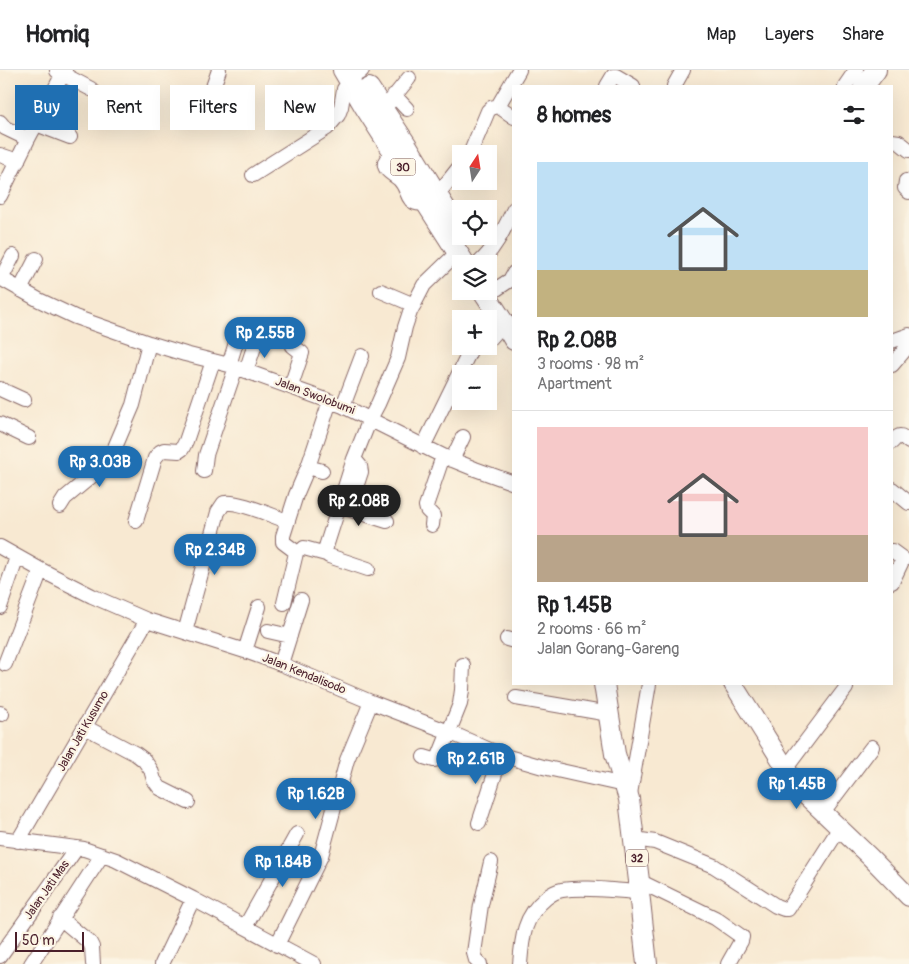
<!DOCTYPE html>
<html lang="en">
<head>
<meta charset="utf-8">
<style>
  body { margin:0; font-family:Pangolin,sans-serif; background:#f2f2f2; color:#202124; height:100vh; display:flex; flex-direction:column; font-size:19px; white-space:nowrap }
  * { box-sizing:border-box; margin:0 }
  p { font-size:16px; color:#757577 }
  .icon { flex:none; width:28px; height:28px; fill:none; stroke:currentColor; stroke-width:2; stroke-linecap:round; stroke-linejoin:round }
  .map { position:relative; flex:1; overflow:hidden }
  .details { position:absolute; left:512px; top:15px; width:381px; height:600px; display:flex; flex-direction:column; background:#fff; border-radius:0px; box-shadow:0 5px 20px #0002 }
  .details>* { flex:none }
  .guide { position:absolute; left:15px; top:15px; width:422px; height:45px; display:flex; gap:10px }
  .needle { width:32px; rotate:12deg }
  .buttons { position:absolute; left:452px; top:75px; display:grid; gap:10px }
  .buttons a { display:grid; place-items:center; width:45px; height:45px; border-radius:0px; background:#fff; box-shadow:0 5px 20px #0002; font-size:25px }
  .scale { position:absolute; left:15px; bottom:12px; width:69px; box-sizing:border-box; padding-left:5px; border:2px solid #4a1f2b; border-top:0; font-size:14px; line-height:18px; white-space:nowrap; color:#4a1f2b; -webkit-text-stroke:4px #fcf5e5; paint-order:stroke }
  .price { position:absolute; translate:-50% -42px; padding:0 11px; border-radius:18px; background:#1f6fb2; color:#fff; font-size:16px; line-height:32px; filter:drop-shadow(0 1px 2px #0008) }
  .price::after { content:''; position:absolute; left:50%; top:30px; width:15px; height:11px; margin-left:-8px; background:inherit; clip-path:polygon(0 0,100% 0,50% 100%) }
  .price.current { background:#222; color:#fff }
  ul { padding:0; list-style:none }
  li { display:grid; align-content:center; gap:10px; height:265px; padding:0 25px }
  li+li { border-top:1px solid #e0e0e0 }
  li span { display:grid; place-items:center; height:155px; border-radius:0px; color:#555 }
  li>.icon { margin-inline-start:auto }
  span .icon { width:90px; height:90px; fill:#fffc; stroke-width:1 }
  li b { font-size:21px }
  h2 { display:flex; justify-content:space-between; align-items:center; height:60px; padding:0 25px; font-size:21px }
  .pill { padding:0 18px; border-radius:0px; background:#fff; box-shadow:0 5px 20px #0002; font-size:18px; line-height:45px }
  .pill.current { background:#1f6fb2; color:#fff }
  header { display:flex; align-items:center; gap:30px; box-sizing:border-box; height:70px; padding:0 25px; background:#fff; border-bottom:1px solid #e0e0e0 }
  header strong { font-size:24px }
  nav { display:flex; gap:28px; margin-inline-start:auto; font-size:18px }
  .map>svg:first-child { display:block }
  .lines { fill:none; stroke-linecap:round; stroke-linejoin:round }
  .minor-casing { stroke:#876665; stroke-width:16 }
  .major-casing { stroke:#876665; stroke-width:20 }
  .highway-casing { stroke:#876665; stroke-width:22 }
  .minor { stroke:#fff; stroke-width:14 }
  .major { stroke:#fff; stroke-width:18 }
  .highway { stroke:#fff; stroke-width:20 }
  .labels { text-anchor:middle; dominant-baseline:central; stroke-width:4.5; stroke-linejoin:round; paint-order:stroke }
  .shield { fill:#fcf5e5; stroke:#7f5f63; stroke-width:1 }
  .shield-label { font-size:11px; font-weight:bold; fill:#4a1f2b }
  .street-label { font-size:12px; fill:#4a1f2b; stroke:#fcf5e5 }
</style>
</head>
<body>
<header>
<strong>Homiq</strong>
<nav><a>Map</a><a>Layers</a><a>Share</a></nav>
</header>
<div class="map">
<svg width="909" height="894" viewBox="0 0 909 894">
  <rect width="100%" height="100%" fill="#fcf5e5"/>
  <filter id="ink" filterUnits="userSpaceOnUse"><feTurbulence type="fractalNoise" baseFrequency=".02" numOctaves="2"/><feDisplacementMap in="SourceGraphic" scale="10" xChannelSelector="R" yChannelSelector="G"/><feConvolveMatrix kernelMatrix="1 2 1 2 8 2 1 2 1" color-interpolation-filters="sRGB"/></filter>
  <filter id="wash" filterUnits="userSpaceOnUse"><feTurbulence type="fractalNoise" baseFrequency=".0096" numOctaves="4" result="noise"/><feDisplacementMap in="SourceGraphic" scale="20" xChannelSelector="R" yChannelSelector="G"/><feGaussianBlur stdDeviation="1.12" result="paint"/><feColorMatrix in="noise" values="0 0 0 0 0 0 0 0 0 0 0 0 0 0 0 0 0 1.4 0 .05"/><feComposite in="paint" operator="in"/></filter>
  <g filter="url(#wash)">
    <rect width="100%" height="100%" fill="#f8e9d2"/>
  </g>
  <g filter="url(#ink)">
    <g class="lines">
      <defs>
        <path id="minor" d="M57 1 91 19
          M359 3 362 0
          M607 16 613 6H616L633 16
          M674 16 683 0
          M845 16 856 0
          M213 17 219 0
          M394 25 407 39
          M498 36 514 47
          M383 40 409 8
          M0 52 5 58 28 69
          M36 54 70 67
          M892 71 899 72 909 80
          M400 78C395 81 383 89 385 96 386 101 395 106 399 109 407 117 406 124 411 130 415 134 421 134 426 133L438 124 461 95
          M470 84 488 41 491 38 498 36 519 0
          M0 85 18 91
          M253 105 327 58 338 45 341 37 344 19 350 12
          M906 111 905 118 909 122
          M0 126 28 69 65 0
          M479 193C495 179 504 159 514 139
          M0 208 39 230 75 247 149 273 185 284 229 295 246 301 343 336 443 386 475 399 514 413
          M1 209 13 186
          M20 220 36 189
          M495 220 510 210 514 203
          M381 221 414 235
          M489 270 504 253
          M892 271 909 265
          M229 295 238 266
          M892 295 909 275
          M246 301 257 268
          M291 316 302 283 293 276 294 267
          M0 319 24 330
          M343 336 362 286
          M0 354 29 368
          M892 372C900 363 901 365 909 372
          M423 377 471 279
          M452 390 463 367
          M308 397 322 401
          M204 401 206 385 236 297
          M892 419 909 433
          M340 432H347L352 429 361 402 360 396 354 389
          M60 436 65 428 94 404 113 382 133 335 149 273
          M339 436 387 451
          M136 451 155 388 160 382 164 380 179 381 182 379 186 371 213 291
          M432 455 433 446 427 440 426 436 443 386
          M0 477 41 500 92 526 147 550 245 581 281 594 371 632 449 662 501 685 543 697 615 713
          M304 478 326 484
          M892 481 903 489 892 512
          M368 499 329 486 326 484 325 480 354 389 370 349 378 334 398 288 405 257 410 242 424 215 457 183
          M284 533 296 483 295 481 283 472V466L296 425 308 397 330 331
          M0 537 17 487
          M268 561 290 566
          M185 562 218 442 224 433C238 430 272 446 287 451
          M507 569 514 571
          M245 581 259 537
          M5 594 41 500
          M281 594 301 530
          M516 628 609 644
          M0 643 2 644
          M85 657 136 684 144 690 151 700 154 710 160 718 188 732
          M424 687 434 690 438 689 460 634 462 620 463 595
          M786 698 846 618
          M630 724 649 614
          M823 742 872 677
          M479 753 501 685
          M0 768 84 779 116 790 193 829 314 894
          M634 769 655 772 714 796 776 836 784 839H788L839 759
          M18 771 147 550
          M639 811 715 848 742 867 741 871 728 894
          M60 848 90 873 92 877 93 894
          M245 857 297 764
          M277 875 321 786 347 690 371 632
          M0 886 76 779
          M31 894 102 785
          M162 894 193 829
          M480 894 476 890 474 883 481 835 491 792
          M520 894C522 867 524 846 546 828 551 824 556 821 562 820 585 816 616 821 639 822"/>
        <path id="major" d="M733 614 792 708 806 726 870 787 909 827"/>
        <path id="highway" d="M343 0 363 34 465 194
          M864 16 876 0
          M369 18 406 74 461 164
          M483 221 504 253 514 270
          M604 614 615 684 629 729 639 811V822L647 894"/>
      </defs>
      <use href="#minor" class="minor-casing"/>
      <use href="#major" class="major-casing"/>
      <use href="#highway" class="highway-casing"/>
      <use href="#minor" class="minor"/>
      <use href="#major" class="major"/>
      <use href="#highway" class="highway"/>
    </g>
  </g>
  <g class="labels">
    <g class="shield">
      <rect x="390.5" y="88.5" width="25" height="17" rx="4"/>
      <rect x="626" y="779.5" width="22" height="17" rx="4"/>
    </g>
    <g class="shield-label">
      <text x="403" y="97">30</text>
      <text x="637" y="788">32</text>
    </g>
    <g class="street-label">
      <text transform="translate(315 326) rotate(21)">Jalan Swolobumi</text>
      <text transform="translate(304 604) rotate(22)">Jalan Kendalisodo</text>
      <text transform="translate(83 661) rotate(-60)">Jalan Jati Kusumo</text>
      <text transform="translate(47 820) rotate(-55)">Jalan Jati Mas</text>
    </g>
  </g>
</svg>
<div class="buttons">
<a><svg class="needle" viewBox="-14 -14 28 28"><path d="M0-13l5 13h-10z" fill="#e53935"/><path d="M0 13l5-13h-10z" fill="#757577"/></svg></a>
<a><svg class="icon" aria-label="locate" viewBox="0 0 24 24"><circle cx="12" cy="12" r="6"/><path d="M12 2v4M12 18v4M2 12h4M18 12h4"/></svg></a>
<a><svg class="icon" aria-label="layers" viewBox="0 0 24 24"><path d="M12 4l9 5-9 5-9-5zM3 14l9 5 9-5"/></svg></a>
<a>+</a>
<a>−</a>
</div>
<div class="scale">50 m</div>
<b class="price" style="left:265px;top:289px">Rp 2.55B</b>
<b class="price" style="left:100px;top:418px">Rp 3.03B</b>
<b class="price current" style="left:359px;top:457px">Rp 2.08B</b>
<b class="price" style="left:215px;top:506px">Rp 2.34B</b>
<b class="price" style="left:476px;top:715px">Rp 2.61B</b>
<b class="price" style="left:797px;top:740px">Rp 1.45B</b>
<b class="price" style="left:316px;top:750px">Rp 1.62B</b>
<b class="price" style="left:283px;top:818px">Rp 1.84B</b>
<div class="guide">
<a class="pill current">Buy</a>
<a class="pill">Rent</a>
<a class="pill">Filters</a>
<a class="pill">New</a>
</div>
<section class="details">
<h2>8 homes<svg class="icon" aria-label="filters" viewBox="0 0 24 24"><path d="M4 7h16M4 17h16"/><circle cx="9" cy="7" r="2"/><circle cx="15" cy="17" r="2"/></svg></h2>
<ul>
<li><span style="background:linear-gradient(#bfe0f5 70%,#c2b280 0)"><svg class="icon" aria-label="home" viewBox="0 0 24 24"><path d="M3 11l9-7 9 7M6 9v11h12V9"/></svg></span><div><b>Rp 2.08B</b><p>3 rooms · 98 m²</p><p>Apartment</p></div></li>
<li><span style="background:linear-gradient(#f6c9c9 70%,#b9a48a 0)"><svg class="icon" aria-label="home" viewBox="0 0 24 24"><path d="M3 11l9-7 9 7M6 9v11h12V9"/></svg></span><div><b>Rp 1.45B</b><p>2 rooms · 66 m²</p><p>Jalan Gorang-Gareng</p></div></li>
</ul>
</section>
</div>
</body>
</html>
